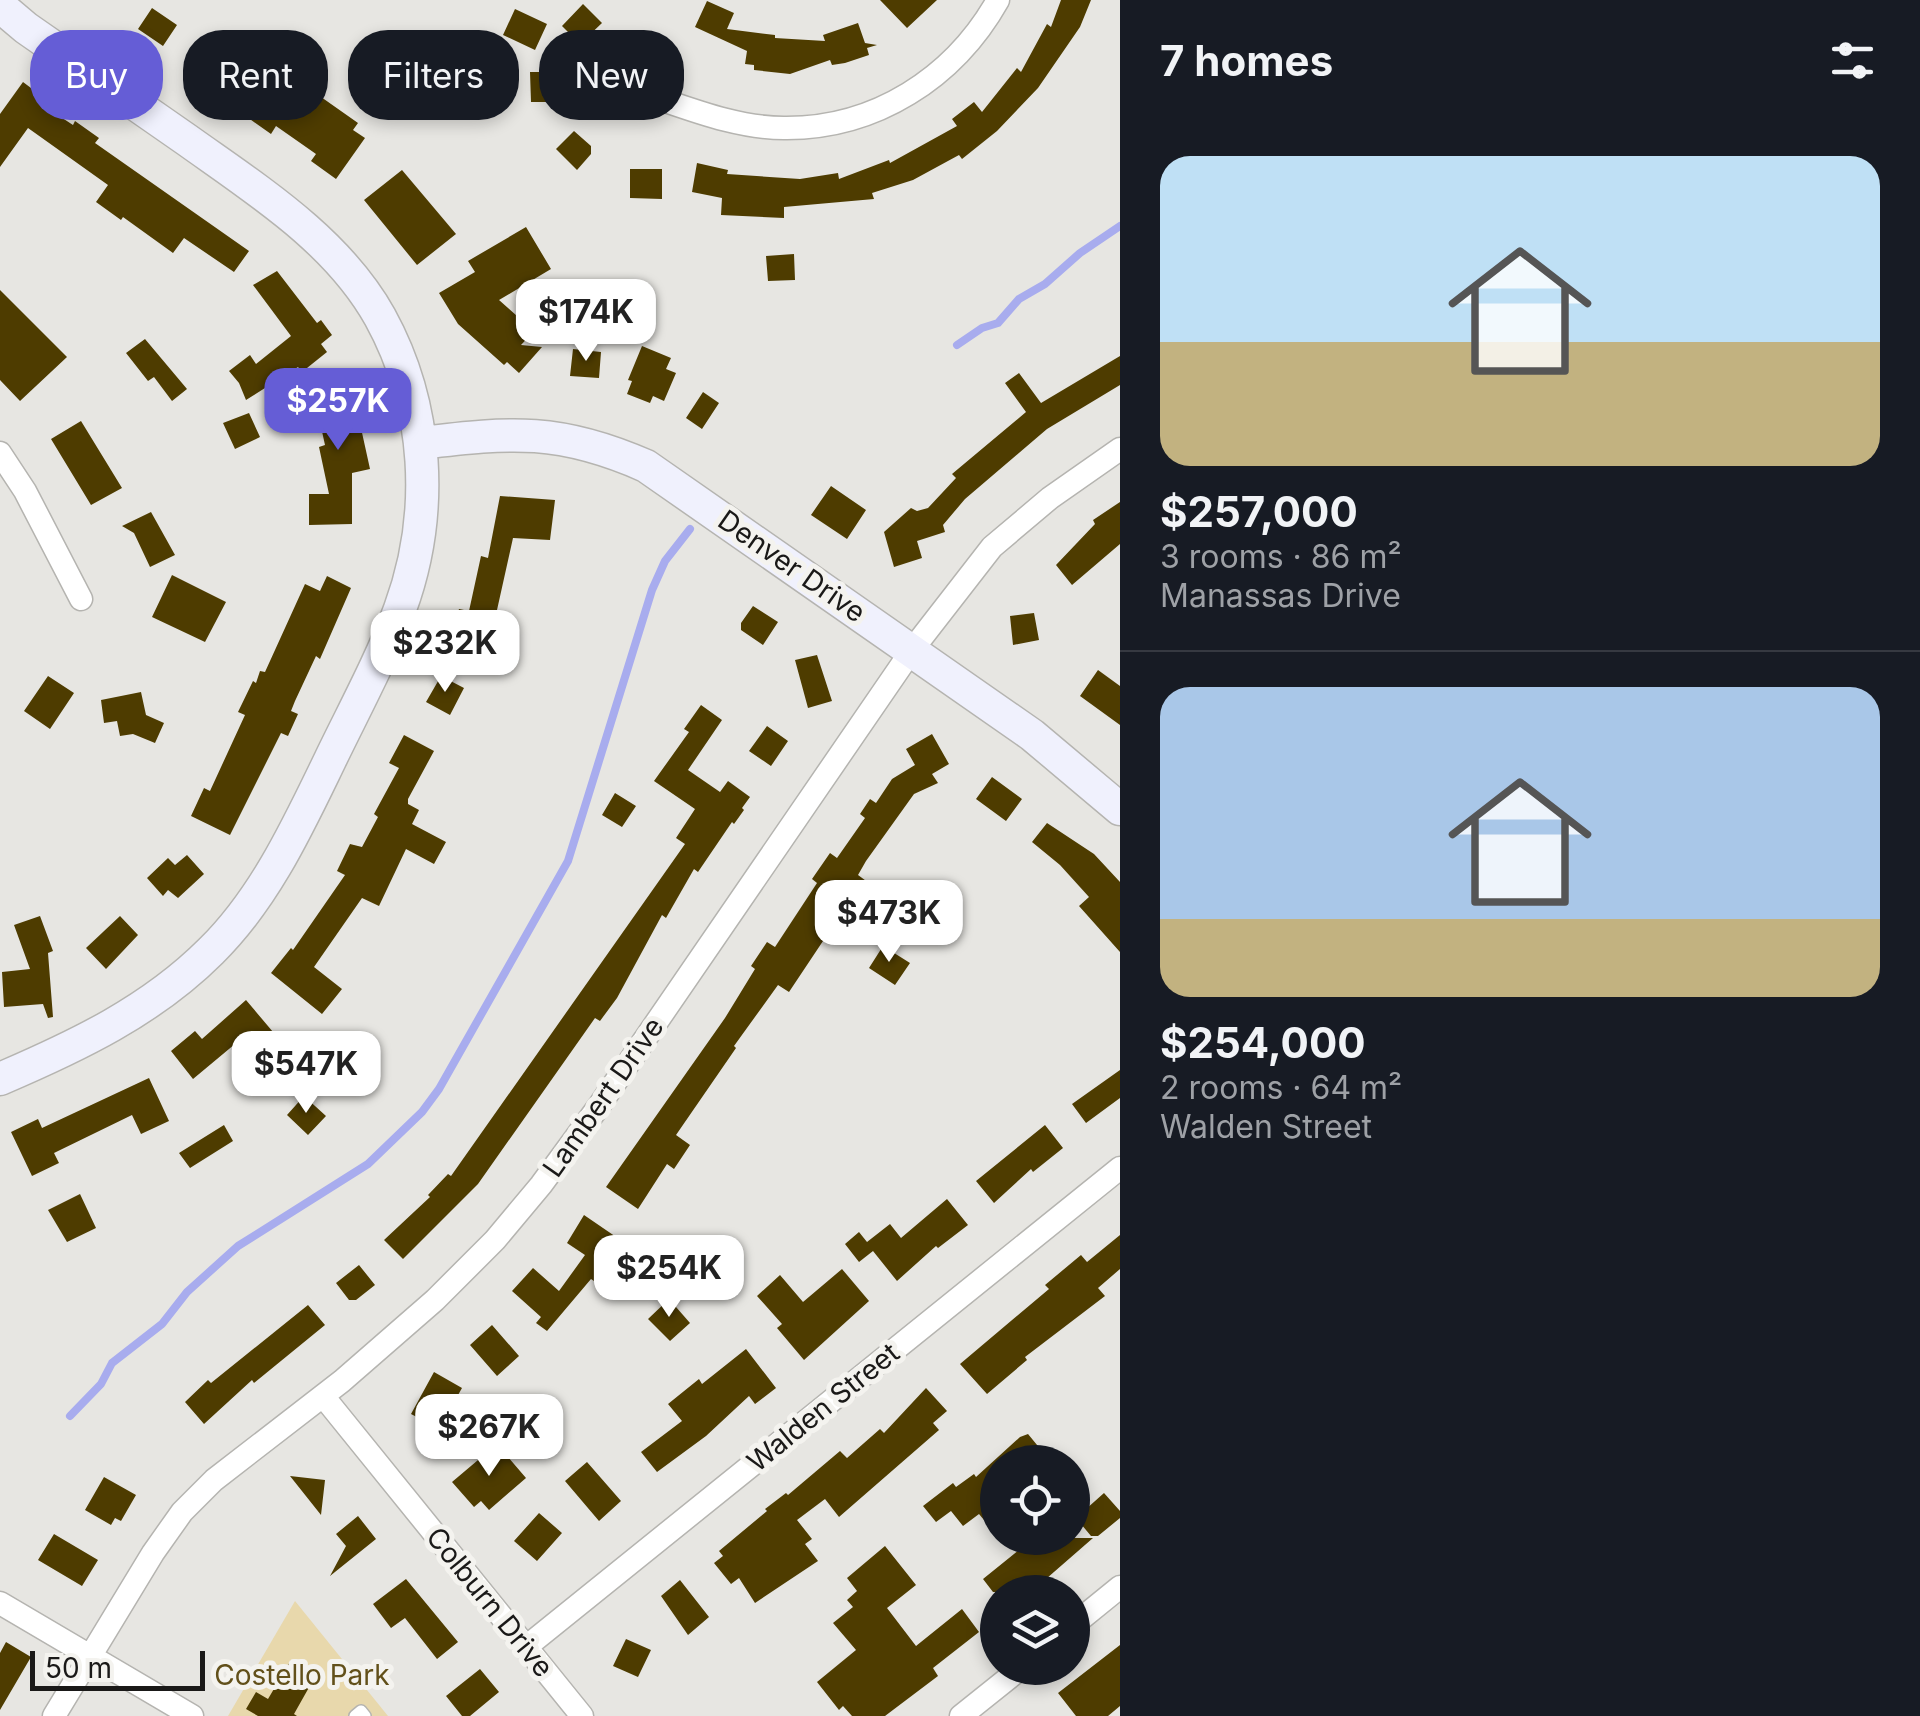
<!DOCTYPE html>
<html lang="en">
<head>
<meta charset="utf-8">
<style>
  body { margin:0; font-family:Inter,sans-serif; background:#20242c; color:#f1f3f6; height:100vh; display:flex; flex-direction:column; font-size:38px; white-space:nowrap }
  * { box-sizing:border-box; margin:0 }
  p { font-size:32px; color:#9ea1a6 }
  .icon { flex:none; width:55px; height:55px; fill:none; stroke:currentColor; stroke-width:2; stroke-linecap:round; stroke-linejoin:round }
  .map { position:relative; flex:1; overflow:hidden }
  .details { display:flex; flex-direction:column; background:#171b24; width:800px }
  .details>* { flex:none }
  .guide { position:absolute; left:30px; top:30px; width:940px; height:90px; display:flex; gap:20px }
  .controls { position:absolute; left:980px; top:1445px; display:grid; gap:20px }
  .controls a { display:grid; place-items:center; width:110px; height:110px; border-radius:50%; background:#171b24; box-shadow:0 5px 15px #0003; font-size:50px }
  .scale { position:absolute; left:30px; bottom:25px; width:175px; box-sizing:border-box; padding-left:10px; border:5px solid #1a1918; border-top:0; font-size:28px; line-height:35px; white-space:nowrap; color:#1a1918; -webkit-text-stroke:8px #f4f3ef; paint-order:stroke }
  .price { position:absolute; translate:-50% -85px; padding:0 22px; border-radius:20px; background:#fff; color:#222; font-size:32px; line-height:65px; filter:drop-shadow(0 2px 5px #0008) }
  .price::after { content:''; position:absolute; left:50%; top:60px; width:30px; height:22px; margin-left:-15px; background:inherit; clip-path:polygon(0 0,100% 0,50% 100%) }
  .price.current { background:#655dd6; color:#fff }
  ul { padding:0; list-style:none }
  li { display:grid; align-content:center; gap:20px; height:530px; padding:0 40px }
  li+li { border-top:2px solid #363941 }
  li span { display:grid; place-items:center; height:310px; border-radius:30px; color:#555 }
  li>.icon { margin-inline-start:auto }
  span .icon { width:180px; height:180px; fill:#fffc; stroke-width:1 }
  li b { font-size:42px }
  h2 { display:flex; justify-content:space-between; align-items:center; height:120px; padding:0 40px; font-size:42px }
  .pill { padding:0 35px; border-radius:40px; background:#171b24; box-shadow:0 5px 15px #0003; font-size:35px; line-height:90px }
  .pill.current { background:#655dd6; color:#fff }
  main { display:flex; flex:1; min-height:0 }
  .map>svg:first-child { display:block }
  .green { fill:#e8d8ac }
  .lines { fill:none; stroke-linecap:round; stroke-linejoin:round }
  .stream { stroke:#a8acee; stroke-width:8 }
  .building { fill:#4e3c00 }
  .lane-casing { stroke:#b5b4b0; stroke-width:14 }
  .street-casing { stroke:#b5b4b0; stroke-width:25 }
  .secondary-casing { stroke:#b5b4b0; stroke-width:35 }
  .lane { stroke:#fff; stroke-width:11 }
  .street { stroke:#fff; stroke-width:22 }
  .secondary { stroke:#f0f1fd; stroke-width:32 }
  .labels { text-anchor:middle; dominant-baseline:central; stroke-width:10; stroke-linejoin:round; paint-order:stroke }
  .street-label { font-size:28px; fill:#1a1918; stroke:#f4f3ef }
  .park-label { font-size:28px; fill:#62501a; stroke:#f4f3ef }
</style>
</head>
<body>
<main>
<div class="map">
<svg width="1120" height="1716" viewBox="0 0 1120 1716">
  <rect width="100%" height="100%" fill="#e7e6e2"/>
  <path class="green" d="M295 1601 388 1716H228Z"/>
  <g class="lines">
    <path class="stream" d="M957 345 982 328 998 323 1019 299 1045 284 1080 253 1120 226
      M70 1416 101 1384 112 1363 162 1324 187 1292 238 1246 368 1164 422 1112 439 1089 568 861 652 590 665 561 690 529"/>
  </g>
  <path class="building" d="M880 0H937L907 28Z
    M1061 0H1091L1080 27 1038 88 997 131 962 159 959 155 913 180 872 193 874 199 784 207V218L721 215 722 198 692 192 697 163 728 170 727 174 800 179 838 173 839 179 889 160 890 163 957 126 952 119 974 102 982 112 1017 68 1021 72 1047 24 1051 27Z
    M707 1 734 13 727 29 775 35V38L825 41 823 35 858 23 865 43 877 45 867 48 869 55 845 63 832 65 830 60 790 74 754 70V65L745 64 747 51 695 27Z
    M583 4 602 23 580 44 562 26Z
    M152 8 177 25 163 46 138 29Z
    M515 9 547 24 535 50 503 35Z
    M213 50 239 68 220 95 194 77Z
    M476 56 486 80 428 105 427 104Z
    M530 72H568L569 102H531Z
    M23 82 47 100 44 106 73 125 75 121 99 138 95 143 249 251 234 272 184 238 173 253 123 217 121 220 96 202 108 185 28 128 0 167V114Z
    M304 85 358 123 353 130 365 138 336 179 311 161 316 154 276 126 271 134 247 117 268 87 292 103Z
    M574 131 591 146V154L577 170 556 149Z
    M630 169H662V199L630 198Z
    M402 170 456 234 417 265 364 200Z
    M526 227 551 269 499 300 534 331 521 345 542 347 519 373 507 362 504 365 458 324 439 293 475 272 468 261Z
    M794 254 795 280 768 281 766 256Z
    M277 271 317 323 321 320 332 335 321 344 327 352 302 372 298 367 246 400 239 383 229 371 250 355 256 364 291 336 253 285Z
    M0 290 67 357 20 401 0 380Z
    M145 339 187 389 172 401 154 377 148 381 126 353Z
    M642 346 671 358 666 369 676 373 664 401 653 396 650 403 627 394 632 381 628 380Z
    M573 349 601 352 599 378 570 376Z
    M1120 356V385L1047 429 965 499 943 525 945 532 917 541 922 558 894 567 884 532 911 508 917 511 928 508 956 478 952 474 1026 412 1005 383 1019 373 1041 403Z
    M350 378 370 469 352 473V524L309 525V494H329L319 447 325 445 312 386Z
    M703 392 719 403 702 429 686 418Z
    M249 413 260 437 235 449 223 423Z
    M81 421 122 488 91 505 51 439Z
    M831 486 866 510 847 539 811 515Z
    M500 496 555 500 550 540 513 538 495 619 509 623 491 668 467 661 472 645 450 638 459 609 469 611 481 556 488 558Z
    M1120 502V544L1072 585 1056 565 1095 524 1093 520Z
    M151 512 175 555 150 567 134 533 122 526Z
    M172 575 226 602 205 642 152 617Z
    M327 576 351 588 320 659 316 656 295 701 291 711 298 714 288 736 281 733 230 835 191 816 204 788 210 791 245 715 238 712 253 681 256 683 260 671 265 672 305 584 320 591Z
    M753 606 778 622 763 645 741 630V623Z
    M1034 613 1039 640 1013 645 1010 616Z
    M817 655 832 701 808 708 795 660Z
    M1098 670 1120 686V725L1080 696Z
    M48 676 74 693 50 729 24 711Z
    M441 676 464 688 450 715 426 702Z
    M141 692 146 715 164 723 155 743 133 734 120 736 117 721 104 723 101 700Z
    M701 705 722 720 688 770 720 792 728 781 750 797 742 808 744 810 734 824 732 822 698 872 694 869 666 918 662 915 617 998 600 1021 595 1018 478 1184 403 1259 384 1240 430 1197 428 1195 448 1174 451 1176 685 844 676 838 695 809 654 781 689 732 684 729Z
    M767 726 788 741 771 766 749 751Z
    M932 734 949 764 932 774 938 783 914 794 866 861 858 875 873 886 862 900 859 898 851 908 847 905 789 992 778 985 734 1046 736 1048 676 1135 690 1145 674 1169 667 1164 638 1209 606 1187 725 1018 755 969 751 966 767 942 775 947 817 883 812 879 830 853 837 858 865 818 860 814 870 799 876 803 892 779 915 765 906 749Z
    M404 735 434 751 408 799V804L419 810 412 824 446 842 434 864 406 849 379 906 362 898 314 967 342 989 322 1014 271 973 291 948 293 950 345 875 337 871 350 844 362 847 378 817 374 814 399 768 389 763Z
    M992 777 1022 799 1006 821 976 799Z
    M615 793 636 806 622 827 602 815Z
    M1047 823 1094 854 1120 882V952L1079 906 1089 897 1060 865 1032 842Z
    M187 855 204 874 178 898 168 890 163 896 147 878 168 858 175 865Z
    M40 916 53 951 48 953 53 1017 48 1018 43 1004 4 1007 2 972 30 969 14 925Z
    M120 916 138 935 106 969 86 948Z
    M883 946 910 963 895 985 869 968Z
    M246 1000 273 1032 245 1056 235 1044 193 1079 171 1051 195 1031 202 1039Z
    M1120 1070V1098L1086 1123 1072 1104Z
    M149 1078 169 1121 141 1134 132 1115 54 1153 59 1163 32 1176 11 1132 38 1119 42 1128Z
    M304 1096 326 1116 308 1135 287 1115Z
    M224 1125 233 1141 190 1168 179 1153Z
    M1045 1125 1063 1148 1033 1172 1031 1169 994 1203 976 1181Z
    M80 1194 96 1228 67 1242 48 1210Z
    M947 1199 968 1225 938 1248 936 1246 897 1281 873 1251 859 1262 845 1244 859 1232 867 1242 890 1224 901 1238Z
    M584 1215 622 1241 594 1281 591 1279 547 1331 536 1323 541 1317 512 1291 533 1268 559 1291 585 1255 567 1243Z
    M1120 1235V1269L1098 1288 1105 1296 1025 1357 1027 1360 987 1394 960 1364 1049 1289 1045 1285 1081 1255 1087 1262Z
    M359 1265 375 1285 356 1300H349L336 1283Z
    M842 1269 869 1301 804 1360 777 1328 782 1324 757 1296 780 1275 803 1302Z
    M669 1299 690 1323 670 1341 648 1319Z
    M308 1305 325 1325 254 1383 252 1380 204 1424 185 1402 208 1380 211 1383Z
    M492 1325 519 1356 497 1376 470 1345Z
    M746 1349 776 1388 755 1404 749 1396 706 1436 657 1472 641 1452 682 1421 668 1404 699 1379 702 1384Z
    M434 1372 462 1388 453 1404 447 1401 434 1426 411 1414Z
    M926 1388 947 1411 933 1423 939 1430 839 1517 825 1499 797 1520 812 1539 805 1544 818 1561 755 1603 739 1578 731 1584 714 1563 723 1556 719 1551 767 1511 765 1509 786 1493 788 1495 840 1451 847 1458 880 1429 884 1433Z
    M1028 1434 1051 1462H998V1511L984 1520 979 1514 963 1526 951 1511 936 1522 923 1506 953 1483 956 1487 974 1474 976 1477 1020 1437Z
    M497 1444 526 1478 489 1510 481 1501 474 1507 452 1482Z
    M587 1462 621 1501 599 1521 565 1481Z
    M290 1476 325 1480 321 1515Z
    M104 1477 136 1495 121 1521 115 1518 111 1525 85 1510Z
    M1104 1493 1120 1511V1518L1098 1536H1091L1076 1518Z
    M539 1513 562 1533 537 1561 514 1541Z
    M358 1516 376 1539 330 1576 346 1546 336 1534Z
    M54 1534 98 1560 82 1586 38 1560Z
    M1034 1538H1093L1031 1592H993L983 1579Z
    M885 1546 916 1585 887 1608 916 1646 962 1609 979 1632 933 1668 938 1676 885 1716H852L843 1706 839 1710 817 1682 856 1650 833 1623 853 1607 847 1600 857 1591 847 1578Z
    M406 1579 458 1642 437 1659 405 1618 391 1628 373 1604Z
    M680 1580 709 1617 688 1635 661 1596Z
    M626 1639 651 1650 638 1677 613 1666Z
    M6 1642 31 1657 0 1710V1653Z
    M1120 1645V1706L1108 1716H1076L1058 1693Z
    M291 1660 316 1675 294 1714 297 1716H258L246 1709 256 1692 268 1699Z
    M480 1669 499 1692 470 1716H462L446 1696Z"/>
  <g class="lines">
    <defs>
      <path id="lane" d="M355 1716 361 1711 365 1716"/>
      <path id="street" d="M642 93C688 108 735 128 784 128 875 129 954 78 998 0
        M0 453 25 491 81 599
        M323 1396 582 1716
        M0 1603 192 1716
        M1072 1626 1120 1587
        M526 1647 1120 1168
        M54 1716 153 1553 182 1512 214 1480 342 1381 435 1300 495 1240 541 1185 599 1106 912 650 992 547 1050 498 1120 449
        M961 1716 1021 1668"/>
      <path id="secondary" d="M0 6 26 28C80 65 133 103 187 140 257 190 337 240 380 317 429 406 435 514 400 609 381 661 354 710 330 760 298 826 265 898 211 951 151 1011 77 1046 0 1079
        M421 443C512 432 560 428 646 466L1032 735 1120 809"/>
    </defs>
    <use href="#lane" class="lane-casing"/>
    <use href="#street" class="street-casing"/>
    <use href="#secondary" class="secondary-casing"/>
    <use href="#lane" class="lane"/>
    <use href="#street" class="street"/>
    <use href="#secondary" class="secondary"/>
  </g>
  <g class="labels">
    <g class="street-label">
      <text transform="translate(792 566) rotate(35)">Denver Drive</text>
      <text transform="translate(603 1097) rotate(-55)">Lambert Drive</text>
      <text transform="translate(823 1407) rotate(-39)">Walden Street</text>
      <text transform="translate(490 1602) rotate(51)">Colburn Drive</text>
    </g>
    <g class="park-label">
      <text x="302" y="1675">Costello Park</text>
    </g>
  </g>
</svg>
<div class="controls">
<a><svg class="icon" aria-label="locate" viewBox="0 0 24 24"><circle cx="12" cy="12" r="6"/><path d="M12 2v4M12 18v4M2 12h4M18 12h4"/></svg></a>
<a><svg class="icon" aria-label="layers" viewBox="0 0 24 24"><path d="M12 4l9 5-9 5-9-5zM3 14l9 5 9-5"/></svg></a>
</div>
<div class="scale">50 m</div>
<b class="price" style="left:586px;top:364px">$174K</b>
<b class="price current" style="left:338px;top:453px">$257K</b>
<b class="price" style="left:445px;top:695px">$232K</b>
<b class="price" style="left:889px;top:965px">$473K</b>
<b class="price" style="left:306px;top:1116px">$547K</b>
<b class="price" style="left:669px;top:1320px">$254K</b>
<b class="price" style="left:489px;top:1479px">$267K</b>
<div class="guide">
<a class="pill current">Buy</a>
<a class="pill">Rent</a>
<a class="pill">Filters</a>
<a class="pill">New</a>
</div>
</div>
<section class="details">
<h2>7 homes<svg class="icon" aria-label="filters" viewBox="0 0 24 24"><path d="M4 7h16M4 17h16"/><circle cx="9" cy="7" r="2"/><circle cx="15" cy="17" r="2"/></svg></h2>
<ul>
<li><span style="background:linear-gradient(#bfe0f5 60%,#c2b280 0)"><svg class="icon" aria-label="home" viewBox="0 0 24 24"><path d="M3 11l9-7 9 7M6 9v11h12V9"/></svg></span><div><b>$257,000</b><p>3 rooms · 86 m²</p><p>Manassas Drive</p></div></li>
<li><span style="background:linear-gradient(#a9c7e8 75%,#c2b280 0)"><svg class="icon" aria-label="home" viewBox="0 0 24 24"><path d="M3 11l9-7 9 7M6 9v11h12V9"/></svg></span><div><b>$254,000</b><p>2 rooms · 64 m²</p><p>Walden Street</p></div></li>
</ul>
</section>
</main>
</body>
</html>
